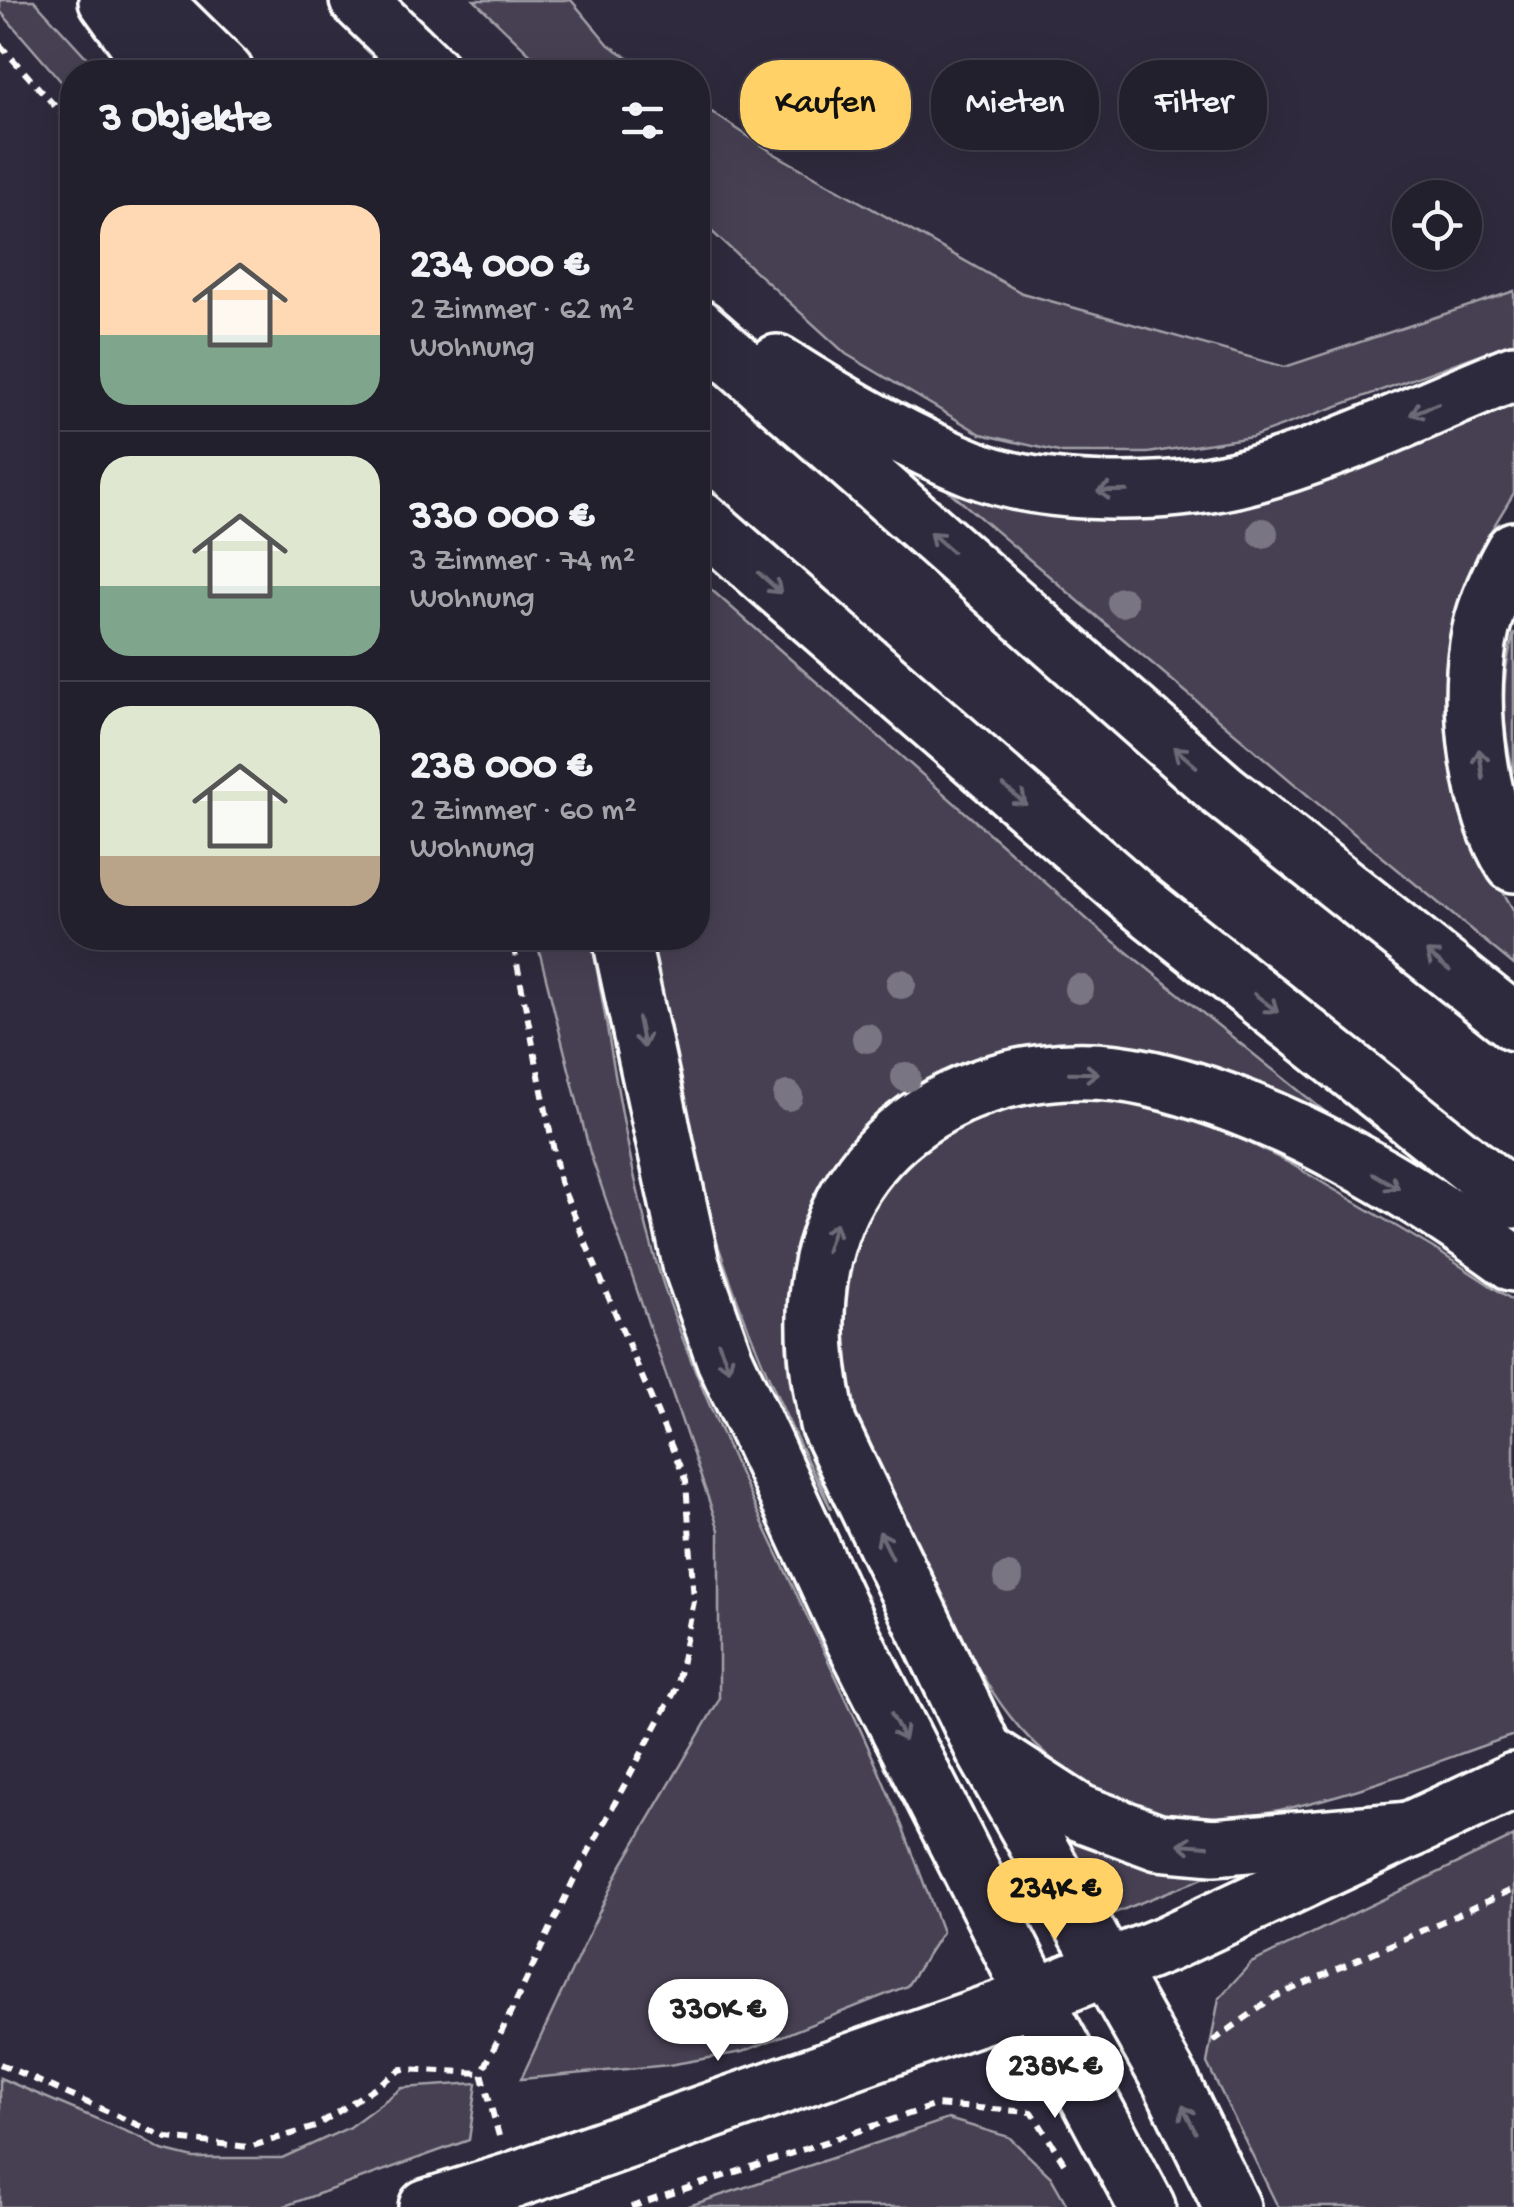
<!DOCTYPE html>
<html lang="de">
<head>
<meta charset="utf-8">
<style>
  body { margin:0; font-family:"Gochi Hand",sans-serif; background:#2f2d3a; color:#f1f3f6; height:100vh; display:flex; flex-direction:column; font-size:38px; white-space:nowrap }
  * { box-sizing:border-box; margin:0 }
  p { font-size:32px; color:#a3a3aa }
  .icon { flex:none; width:55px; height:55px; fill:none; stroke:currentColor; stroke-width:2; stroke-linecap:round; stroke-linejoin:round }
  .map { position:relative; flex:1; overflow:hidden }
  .drawer { position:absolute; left:60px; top:60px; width:650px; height:890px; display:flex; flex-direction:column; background:#23202e; border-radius:40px; box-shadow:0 10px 40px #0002,0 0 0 2px #403e4a }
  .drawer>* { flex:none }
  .hud { position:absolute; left:740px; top:60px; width:622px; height:90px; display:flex; gap:20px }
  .controls { position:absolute; left:1392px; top:180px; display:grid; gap:20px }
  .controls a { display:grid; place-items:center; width:90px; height:90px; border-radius:50%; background:#23202e; box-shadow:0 10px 40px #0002,0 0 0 2px #403e4a; font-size:50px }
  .price { position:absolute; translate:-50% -85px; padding:0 22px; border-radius:35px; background:#fff; color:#222; font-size:32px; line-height:65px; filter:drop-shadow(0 2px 5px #0008) }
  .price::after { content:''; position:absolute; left:50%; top:60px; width:30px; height:22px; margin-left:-15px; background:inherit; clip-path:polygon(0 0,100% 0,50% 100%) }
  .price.on { background:#ffd166; color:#111 }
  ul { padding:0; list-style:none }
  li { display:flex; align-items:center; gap:30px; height:250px; padding:0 40px }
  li+li { border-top:2px solid #403e4a }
  li span { display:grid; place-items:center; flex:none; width:280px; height:200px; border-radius:30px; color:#555 }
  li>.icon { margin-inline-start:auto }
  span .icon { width:120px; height:120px; fill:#fffc; stroke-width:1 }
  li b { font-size:42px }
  h2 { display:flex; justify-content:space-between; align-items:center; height:120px; padding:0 40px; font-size:42px }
  .chip { padding:0 35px; border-radius:40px; background:#23202e; box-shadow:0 10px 40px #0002,0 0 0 2px #403e4a; font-size:35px; line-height:90px }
  .chip.on { background:#ffd166; color:#111 }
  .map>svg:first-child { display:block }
  .green { fill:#464152; stroke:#a2a0a8; stroke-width:2.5 }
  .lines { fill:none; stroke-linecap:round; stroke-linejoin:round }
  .major-casing { stroke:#fff; stroke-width:62 }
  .highway-casing { stroke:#fff; stroke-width:62 }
  .path { stroke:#fff; stroke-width:6; stroke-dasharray:10 8; stroke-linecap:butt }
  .major { stroke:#2f2a3d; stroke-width:55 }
  .highway { stroke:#2f2a3d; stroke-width:55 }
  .tree { fill:#797582 }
  .oneway { stroke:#6d6a77 }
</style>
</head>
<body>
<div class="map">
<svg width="1514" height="2207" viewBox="0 0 1514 2207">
  <rect width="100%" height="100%" fill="#2f2a3d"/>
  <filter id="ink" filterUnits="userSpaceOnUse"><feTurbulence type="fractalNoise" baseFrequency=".01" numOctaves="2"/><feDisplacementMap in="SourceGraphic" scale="20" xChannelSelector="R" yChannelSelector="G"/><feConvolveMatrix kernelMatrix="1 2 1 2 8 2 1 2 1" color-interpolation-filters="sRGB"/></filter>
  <g filter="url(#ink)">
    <path class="green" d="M0 0H34L100 72H72V94L0 11Z
      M474 0H571L609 45 651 72H549Z
      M698 103 775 154 1022 293 1285 367 1514 291V342L1252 437 1148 453H1063L981 434 846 354 698 219Z
      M1514 397V493L1478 552 1461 599 1448 671 1450 724 1488 866 1514 911V965L1317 803 938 482 1004 497Z
      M698 578 1096 927 1339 1123C1270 1107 1201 1090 1132 1073 1101 1065 1067 1053 1036 1049 994 1045 942 1072 909 1095 889 1108 865 1123 850 1142 793 1212 776 1307 792 1394 799 1434 816 1471 831 1509 773 1394 720 1273 690 1147 673 1078 661 1007 647 938H698Z
      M1514 633V773C1501 727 1500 680 1514 633Z
      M536 938H591C615 1061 628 1188 671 1307 735 1485 831 1651 902 1826 916 1861 929 1897 942 1932L907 1986 742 2052 669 2065 521 2079 618 1872 719 1700V1530L590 1153Z
      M1086 1092 1202 1119 1291 1164 1433 1248 1514 1301V1735C1414 1768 1261 1837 1156 1814 1144 1811 1132 1804 1121 1800 1007 1753 976 1664 924 1563 880 1476 829 1386 840 1285 844 1250 868 1210 888 1183 904 1160 955 1116 981 1108 1014 1098 1052 1097 1086 1092Z
      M1051 1822 1216 1873 1102 1918Z
      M1514 1836V2207H1278L1207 2063 1219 1998 1251 1963Z
      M0 2078 142 2138 162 2150 194 2158H282L348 2128 402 2088 477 2083 469 2140 282 2207H0Z
      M948 2119 1009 2137 1051 2177 1068 2207H686Z"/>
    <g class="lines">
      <defs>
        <path id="major" d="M1107 1968 1170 2080 1232 2207
          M1035 1997 1147 2207
          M427 2207 511 2181 1035 1997 1166 1944 1514 1781"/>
        <path id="highway" d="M107 0 159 72
          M152 0 225 72
          M358 0 432 72
          M698 327 1222 790 1514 1022
          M777 363C836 401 907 442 972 468 1043 497 1161 496 1236 479 1328 457 1425 408 1514 373
          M698 517 1138 901 1514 1200
          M1514 550C1498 578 1483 612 1478 644 1468 709 1478 808 1514 864
          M621 938 691 1264 725 1360 854 1640 1035 1997
          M992 1756 1080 1813 1158 1842 1214 1847 1410 1830
          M1107 1968 984 1750 828 1424C818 1374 811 1326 820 1274 846 1118 1006 1045 1151 1079 1277 1108 1410 1187 1514 1263"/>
      </defs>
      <use href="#major" class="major-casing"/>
      <use href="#highway" class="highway-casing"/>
      <path class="path" d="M0 45 72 125
        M1213 2041 1275 1997 1514 1889
        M0 2064 167 2138 249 2147 315 2127 402 2069 482 2073
        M499 2136 482 2073 575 1877 676 1689 694 1601 686 1481 560 1182 512 938
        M631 2207 936 2105 1032 2112 1064 2163"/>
      <use href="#major" class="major"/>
      <use href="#highway" class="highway"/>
    </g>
    <g class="tree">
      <circle cx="1263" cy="533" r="15"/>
      <circle cx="1122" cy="602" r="15"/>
      <circle cx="901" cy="984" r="15"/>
      <circle cx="1079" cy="989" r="15"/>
      <circle cx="867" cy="1038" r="15"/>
      <circle cx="906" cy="1077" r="15"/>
      <circle cx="788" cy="1096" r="15"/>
      <circle cx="1008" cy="1578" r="15"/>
    </g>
    <defs><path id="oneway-shaft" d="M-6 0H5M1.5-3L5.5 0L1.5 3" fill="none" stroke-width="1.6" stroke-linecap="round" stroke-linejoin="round" transform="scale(2.5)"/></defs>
    <g class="oneway">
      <use href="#oneway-shaft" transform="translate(1424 409) rotate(158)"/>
      <use href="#oneway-shaft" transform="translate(1112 491) rotate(179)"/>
      <use href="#oneway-shaft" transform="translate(941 542) rotate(-139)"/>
      <use href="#oneway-shaft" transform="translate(770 583) rotate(42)"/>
      <use href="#oneway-shaft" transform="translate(1185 757) rotate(-139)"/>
      <use href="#oneway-shaft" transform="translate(1481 764) rotate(-98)"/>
      <use href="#oneway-shaft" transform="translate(1015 795) rotate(41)"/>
      <use href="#oneway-shaft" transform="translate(1438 961) rotate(-141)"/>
      <use href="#oneway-shaft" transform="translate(1266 1003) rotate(38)"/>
      <use href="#oneway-shaft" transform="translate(641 1033) rotate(79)"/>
      <use href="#oneway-shaft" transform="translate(1084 1073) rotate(1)"/>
      <use href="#oneway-shaft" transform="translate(1386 1181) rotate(30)"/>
      <use href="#oneway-shaft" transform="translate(831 1237) rotate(-72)"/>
      <use href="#oneway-shaft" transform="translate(724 1356) rotate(68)"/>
      <use href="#oneway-shaft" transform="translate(886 1545) rotate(-116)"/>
      <use href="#oneway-shaft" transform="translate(898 1727) rotate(63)"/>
      <use href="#oneway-shaft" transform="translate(1193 1845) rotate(-176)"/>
      <use href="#oneway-shaft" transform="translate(1189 2119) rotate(-116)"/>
    </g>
  </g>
</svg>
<div class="controls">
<a><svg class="icon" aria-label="locate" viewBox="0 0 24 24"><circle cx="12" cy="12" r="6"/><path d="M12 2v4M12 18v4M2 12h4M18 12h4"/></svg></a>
</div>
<b class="price on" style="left:1055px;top:1943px">234K €</b>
<b class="price" style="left:718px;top:2064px">330K €</b>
<b class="price" style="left:1055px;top:2121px">238K €</b>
<div class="hud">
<a class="chip on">Kaufen</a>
<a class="chip">Mieten</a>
<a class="chip">Filter</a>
</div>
<section class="drawer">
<h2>3 Objekte<svg class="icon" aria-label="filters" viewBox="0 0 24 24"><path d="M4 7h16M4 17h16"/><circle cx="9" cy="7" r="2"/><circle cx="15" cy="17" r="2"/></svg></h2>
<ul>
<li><span style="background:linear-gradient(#ffd9b3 65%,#7fa58c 0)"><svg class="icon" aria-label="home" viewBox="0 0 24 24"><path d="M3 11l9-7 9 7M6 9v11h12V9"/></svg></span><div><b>234 000 €</b><p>2 Zimmer · 62 m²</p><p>Wohnung</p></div></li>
<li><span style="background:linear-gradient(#dfe7d0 65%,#7fa58c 0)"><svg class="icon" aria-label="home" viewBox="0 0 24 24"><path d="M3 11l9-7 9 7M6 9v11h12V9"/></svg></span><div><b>330 000 €</b><p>3 Zimmer · 74 m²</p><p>Wohnung</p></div></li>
<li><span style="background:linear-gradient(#dfe7d0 75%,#b9a48a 0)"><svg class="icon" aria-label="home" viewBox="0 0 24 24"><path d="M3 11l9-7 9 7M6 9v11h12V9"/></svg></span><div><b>238 000 €</b><p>2 Zimmer · 60 m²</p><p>Wohnung</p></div></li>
</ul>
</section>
</div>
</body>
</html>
